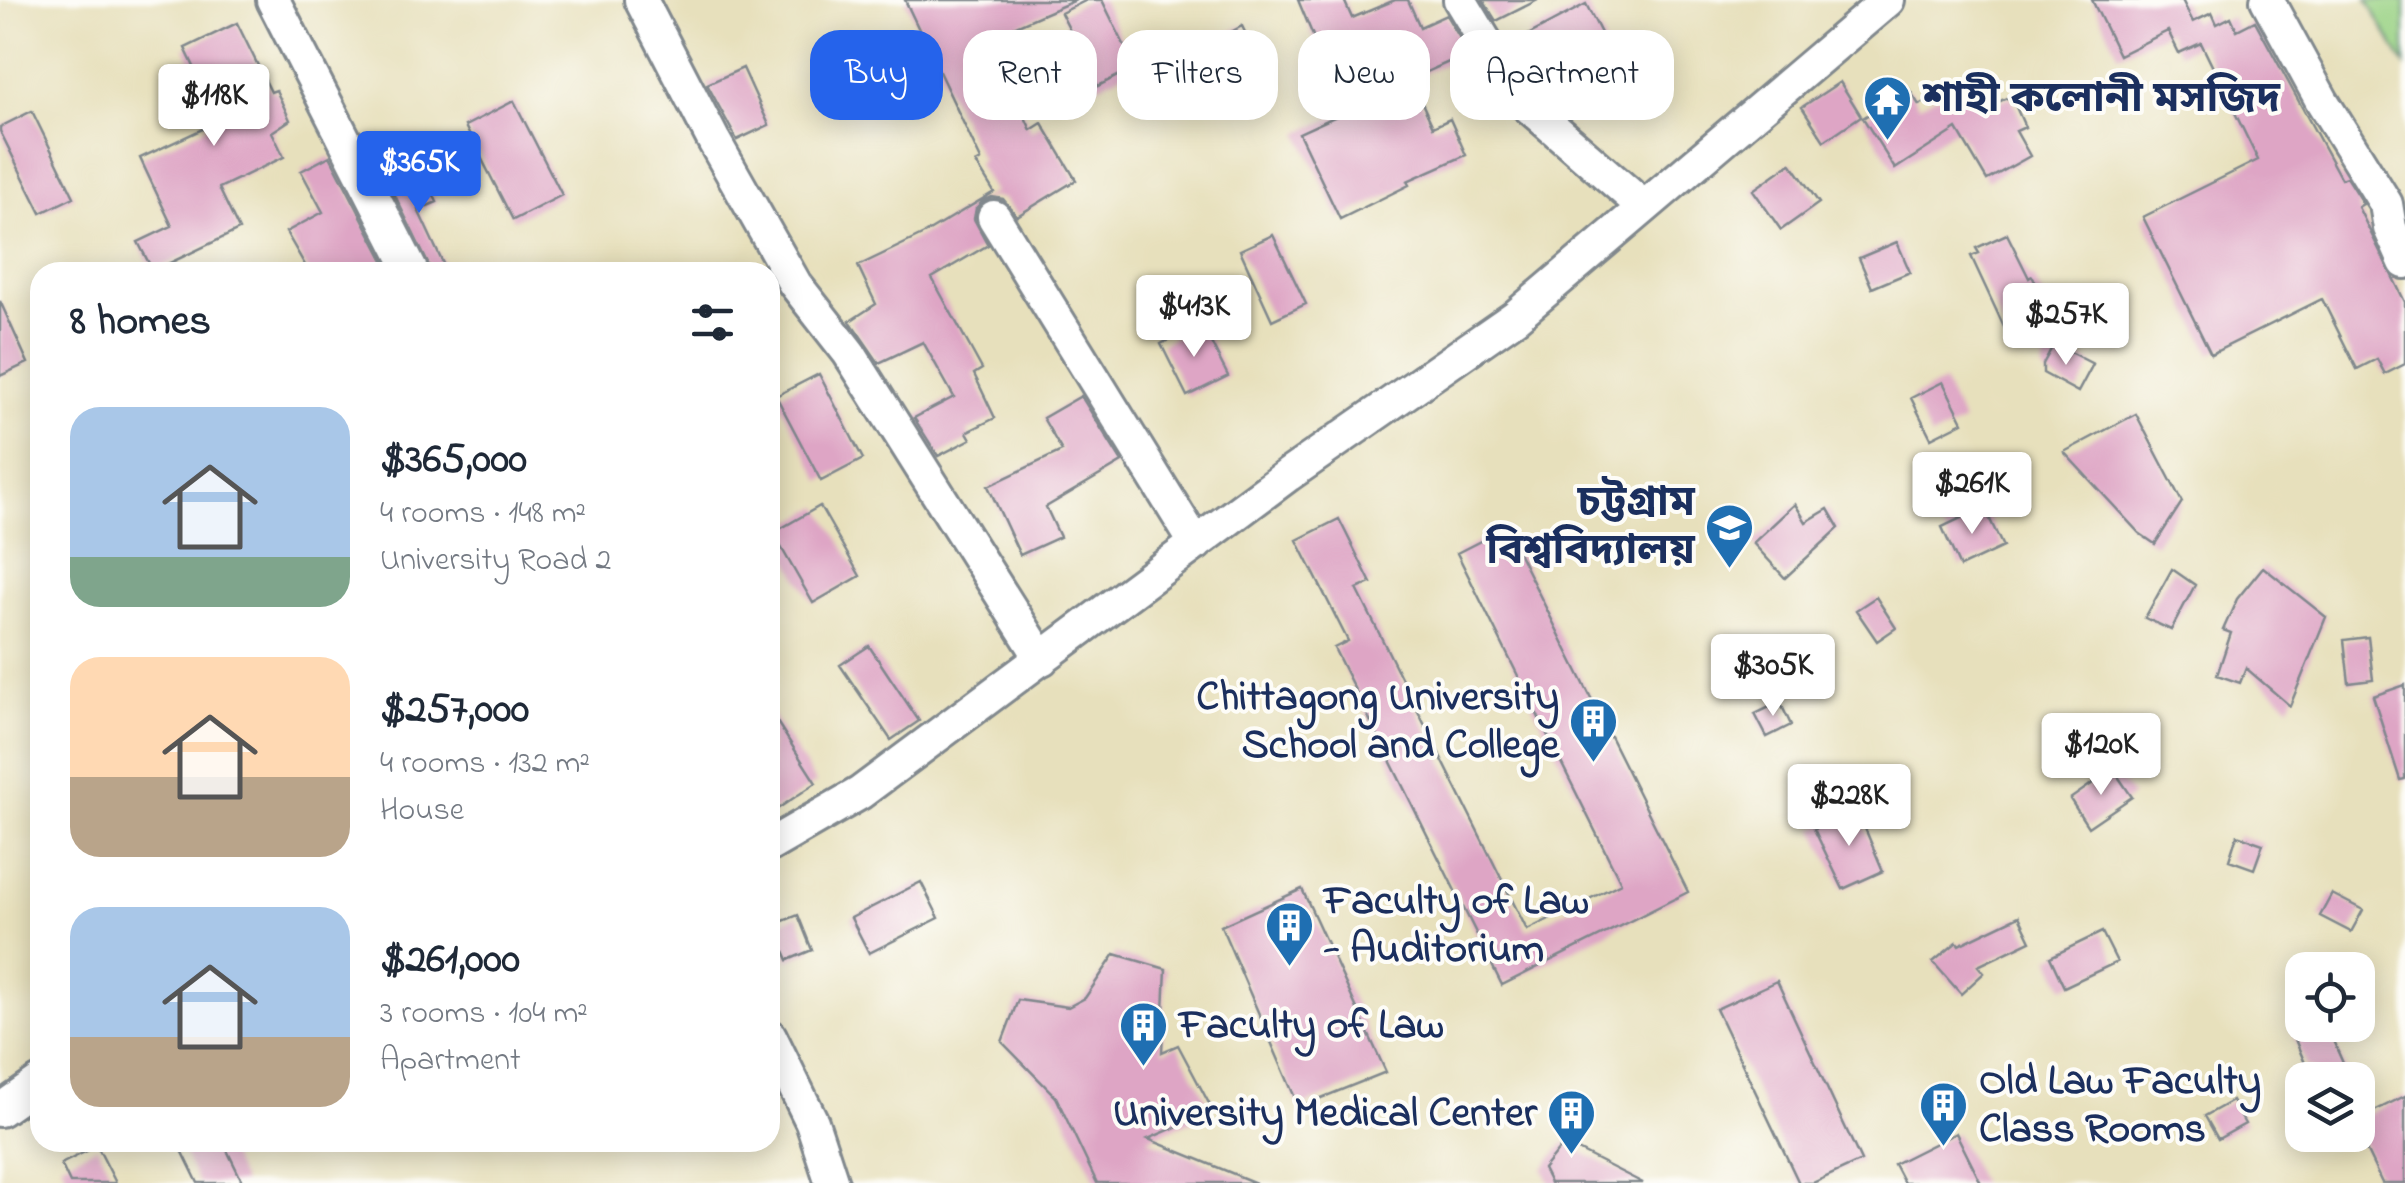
<!DOCTYPE html>
<html lang="en">
<head>
<meta charset="utf-8">
<style>
  body { margin:0; font-family:"Indie Flower","Noto Sans Bengali",sans-serif; background:#f2f2f3; color:#1f2937; height:100vh; display:flex; flex-direction:column; font-size:38px; white-space:nowrap }
  * { box-sizing:border-box; margin:0 }
  p { font-size:32px; color:#747a83 }
  .icon { flex:none; width:55px; height:55px; fill:none; stroke:currentColor; stroke-width:2; stroke-linecap:round; stroke-linejoin:round }
  .map { position:relative; flex:1; overflow:hidden }
  .side { position:absolute; left:30px; top:262px; width:750px; height:890px; display:flex; flex-direction:column; background:#fff; border-radius:30px; box-shadow:0 5px 25px #0003 }
  .side>* { flex:none }
  .guide { position:absolute; left:810px; top:30px; width:950px; height:90px; display:flex; gap:20px }
  .buttons { position:absolute; left:2285px; top:952px; display:grid; gap:20px }
  .buttons a { display:grid; place-items:center; width:90px; height:90px; border-radius:20px; background:#fff; box-shadow:0 5px 25px #0003; font-size:50px }
  .price { position:absolute; translate:-50% -85px; padding:0 22px; border-radius:10px; background:#fff; color:#222; font-size:32px; line-height:65px; filter:drop-shadow(0 2px 5px #0008) }
  .price::after { content:''; position:absolute; left:50%; top:60px; width:30px; height:22px; margin-left:-15px; background:inherit; clip-path:polygon(0 0,100% 0,50% 100%) }
  .price.selected { background:#2563eb; color:#fff }
  ul { padding:0; list-style:none }
  li { display:flex; align-items:center; gap:30px; height:250px; padding:0 40px }
  li span { display:grid; place-items:center; flex:none; width:280px; height:200px; border-radius:30px; color:#555 }
  li>.icon { margin-inline-start:auto }
  span .icon { width:120px; height:120px; fill:#fffc; stroke-width:1 }
  li b { font-size:42px }
  h2 { display:flex; justify-content:space-between; align-items:center; height:120px; padding:0 40px; font-size:42px }
  .tag { padding:0 35px; border-radius:30px; background:#fff; box-shadow:0 5px 25px #0003; font-size:35px; line-height:90px }
  .tag.selected { background:#2563eb; color:#fff }
  .map>svg:first-child { display:block }
  .green { fill:#9bd386; stroke:#5b8172; stroke-width:2.5 }
  .building { fill:#dea5c5 }
  .lines { fill:none; stroke-linecap:round; stroke-linejoin:round }
  .minor-casing { stroke:#81888d; stroke-width:38 }
  .minor { stroke:#fff; stroke-width:32 }
  .labels { text-anchor:middle; dominant-baseline:central; stroke-width:8; stroke-linejoin:round; paint-order:stroke }
  .poi-label { font-size:42px; font-weight:bold; fill:#1b2f5e; stroke:#fdfcf7; text-anchor:start }
</style>
</head>
<body>
<div class="map">
<svg width="2405" height="1183" viewBox="0 0 2405 1183">
  <rect width="100%" height="100%" fill="#fdfcf7"/>
  <filter id="ink" filterUnits="userSpaceOnUse"><feTurbulence type="fractalNoise" baseFrequency=".01" numOctaves="2"/><feDisplacementMap in="SourceGraphic" scale="20" xChannelSelector="R" yChannelSelector="G"/><feConvolveMatrix kernelMatrix="1 2 1 2 8 2 1 2 1" color-interpolation-filters="sRGB"/></filter>
  <filter id="wash" filterUnits="userSpaceOnUse"><feTurbulence type="fractalNoise" baseFrequency=".0048" numOctaves="4" result="noise"/><feDisplacementMap in="SourceGraphic" scale="40" xChannelSelector="R" yChannelSelector="G"/><feGaussianBlur stdDeviation="2.25" result="paint"/><feColorMatrix in="noise" values="0 0 0 0 0 0 0 0 0 0 0 0 0 0 0 0 0 1.4 0 .05"/><feComposite in="paint" operator="in"/></filter>
  <g filter="url(#wash)">
    <rect width="100%" height="100%" fill="#e7e0bc"/>
    <path class="green" d="M2367 0H2405V65Z"/>
    <g id="blocks">
      <path class="building" d="M905 0H1076L988 38 1031 130 1042 123 1076 180 1017 216 1003 199 992 197 983 201 976 208 974 219 988 245 932 278 982 369 974 374 995 418 967 432 971 439 938 456 914 418 954 397 923 342 879 363 850 321 876 304 858 266 924 234 994 192 976 163 981 160Z
        M1087 0H1102L1135 67 1098 86 1061 13Z
        M1298 0H1344L1352 18 1395 0H1408L1420 27 1446 15 1469 53 1411 79 1433 127 1450 119 1466 155 1407 181 1409 185 1340 219 1299 133 1345 112Z
        M1483 0H1538L1496 21Z
        M2092 0H2182L2193 22 2212 13 2217 24 2231 17 2237 30 2255 21 2341 179 2346 177 2363 204 2358 207 2405 302V364L2385 374 2377 359 2357 369 2322 299 2211 354 2143 217 2258 160 2201 43 2179 53 2168 31 2119 55Z
        M1586 4 1604 39V49L1550 77 1528 35Z
        M237 23 271 92 276 90 290 120 272 132 284 157 219 188 239 230 153 271 138 242 172 226 140 158 207 127 205 124 215 119 206 102 210 100 185 48Z
        M1242 26 1253 49 1215 72 1202 48Z
        M743 68 769 125 737 140 707 84Z
        M1968 81 1981 110 2011 96 2025 127 2016 131 2030 156 1987 180 1957 129 1895 169 1863 118 1909 89 1919 105Z
        M1840 82 1861 116 1824 141 1802 107Z
        M514 101 562 195 513 220 465 126Z
        M32 111 74 197 41 213 0 131V127Z
        M330 156 390 272H309L286 232 323 212 301 171Z
        M1791 163 1819 203 1781 230 1753 190Z
        M424 174 437 202 418 210 447 272H432L389 183 396 180 399 185Z
        M2007 234 2029 278 2032 276 2048 305 2005 329 1971 256 1979 253 1976 248Z
        M1273 235 1306 304 1272 320 1240 250Z
        M1897 242 1910 272 1872 288 1859 258Z
        M0 301 28 363 0 376Z
        M1201 323 1228 376 1187 396 1161 344Z
        M2054 344 2093 364 2078 392 2043 373V364Z
        M819 374 863 459 821 481 776 396Z
        M1943 382 1963 422 1931 438 1911 398Z
        M1081 396 1122 462 1046 507 1060 537 1020 555 988 486 1062 451 1043 418Z
        M2136 414 2182 502 2155 544 2139 533 2064 452Z
        M1795 504 1806 522 1828 509 1839 528 1785 578 1753 543Z
        M820 506 860 576 813 603 773 533Z
        M1984 507 2003 547 1960 567 1942 527Z
        M1339 519 1371 583 1357 589 1527 930 1621 883 1457 553 1506 528 1688 892 1502 985 1334 648 1348 641 1297 540Z
        M2263 567 2326 617 2290 706 2246 668 2240 683 2217 675 2231 633 2223 630 2237 599Z
        M2172 569 2195 585 2171 630 2145 618Z
        M1876 597 1896 628 1877 641 1856 610Z
        M2368 637 2373 680 2349 683 2344 640Z
        M869 646 919 721 891 740 840 665Z
        M2405 685V779L2400 780 2373 696Z
        M1780 702 1791 725 1767 737 1755 714Z
        M770 711 816 783 770 814Z
        M2113 769 2132 797 2088 827 2070 799Z
        M1856 807 1883 871 1843 889 1814 829Z
        M2237 835 2263 844 2254 869 2229 860Z
        M921 882 939 918 869 953 851 918Z
        M1302 889 1386 1072 1299 1107 1221 926Z
        M2332 894 2363 910 2351 932 2320 916Z
        M798 915 812 950 788 960 773 925Z
        M2019 916 2031 941 1978 966 1984 973 1961 994 1933 962 1957 942 1959 945Z
        M2102 932 2117 962 2064 987 2050 957Z
        M1115 954 1166 969 1162 1052 1178 1045 1213 1111 1148 1139 1256 1183H1097L1056 1097 1002 1042 1018 1000 1068 1007 1085 998Z
        M1777 981 1861 1161 1813 1183H1799L1716 1009Z
        M2289 1025H2326L2347 1072 2335 1080H2320L2311 1067 2307 1068Z
        M2405 1096V1183H2382L2358 1133V1119Z
        M2232 1101 2245 1124 2218 1139 2205 1116Z
        M1956 1133 1981 1183H1904L1894 1164Z
        M178 1142H223L243 1183H198Z
        M1564 1143 1643 1183H1550L1543 1169Z
        M97 1146 116 1183H70L61 1164Z"/>
    </g>
  </g>
  <g filter="url(#ink)">
    <use href="#blocks" fill-opacity="0" stroke="#81888d" stroke-width="2.5"/>
    <g class="lines">
      <defs>
        <path id="minor" d="M273 0 412 272
          M641 0 714 141 795 284 849 353 1042 659
          M1460 0 1520 99 1644 207
          M2267 0 2322 101 2386 204 2390 228 2405 262
          M994 217 1196 544
          M770 845 860 793 1288 475 1515 317 1888 0
          M770 1036 812 1122 832 1183
          M0 1110 40 1082"/>
      </defs>
      <use href="#minor" class="minor-casing"/>
      <use href="#minor" class="minor"/>
    </g>
  </g>
  <defs>
    <symbol id="temple-pin" viewBox="-11 -11 22 30"><path d="M0 17L-7.5 6A9.5 9.5 0 1 1 7.5 6Z" fill="#1f6fb2" stroke="#fdfcf7"/><path d="M0-6L5-2H3V0L6.5 2.5H4V6H1.5V3h-3V6H-4V2.5H-6.5L-3 0V-2H-5Z" fill="#fff"/></symbol>
    <symbol id="university-pin" viewBox="-11 -11 22 30"><path d="M0 17L-7.5 6A9.5 9.5 0 1 1 7.5 6Z" fill="#1f6fb2" stroke="#fdfcf7"/><path d="M0-5L7-2L0 1L-7-2ZM-4 1L0 2.5L4 1V4Q0 6-4 4Z" fill="#fff"/></symbol>
    <symbol id="building-pin" viewBox="-11 -11 22 30"><path d="M0 17L-7.5 6A9.5 9.5 0 1 1 7.5 6Z" fill="#1f6fb2" stroke="#fdfcf7"/><path d="M-4-6H4V6H1V3H-1V6H-4ZM-2.5-4.3h1.7v1.8h-1.7ZM.8-4.3h1.7v1.8H.8ZM-2.5-1h1.7V.8h-1.7ZM.8-1h1.7V.8H.8Z" fill="#fff"/></symbol>
  </defs>
  <g fill-rule="evenodd">
    <use href="#temple-pin" x="1860" y="72" width="55" height="75"/>
    <use href="#university-pin" x="1702" y="500" width="55" height="75"/>
    <use href="#building-pin" x="1566" y="694" width="55" height="75"/>
    <use href="#building-pin" x="1262" y="898" width="55" height="75"/>
    <use href="#building-pin" x="1116" y="998" width="55" height="75"/>
    <use href="#building-pin" x="1916" y="1078" width="55" height="75"/>
    <use href="#building-pin" x="1544" y="1086" width="55" height="75"/>
  </g>
  <g class="labels">
    <g class="poi-label">
      <text x="1923" y="100">শাহী কলোনী মসজিদ</text>
      <text x="1695" y="504" text-anchor="end">চট্টগ্রাম<tspan x="1695" dy="48">বিশ্ববিদ্যালয়</tspan></text>
      <text x="1559" y="698" text-anchor="end">Chittagong University<tspan x="1559" dy="48">School and College</tspan></text>
      <text x="1324" y="902">Faculty of Law<tspan x="1324" dy="48">- Auditorium</tspan></text>
      <text x="1179" y="1026">Faculty of Law</text>
      <text x="1979" y="1082">Old Law Faculty<tspan x="1979" dy="48">Class Rooms</tspan></text>
      <text x="1537" y="1114" text-anchor="end">University Medical Center</text>
    </g>
  </g>
</svg>
<div class="buttons">
<a><svg class="icon" aria-label="locate" viewBox="0 0 24 24"><circle cx="12" cy="12" r="6"/><path d="M12 2v4M12 18v4M2 12h4M18 12h4"/></svg></a>
<a><svg class="icon" aria-label="layers" viewBox="0 0 24 24"><path d="M12 4l9 5-9 5-9-5zM3 14l9 5 9-5"/></svg></a>
</div>
<b class="price" style="left:214px;top:149px">$118K</b>
<b class="price selected" style="left:419px;top:216px">$365K</b>
<b class="price" style="left:1194px;top:360px">$413K</b>
<b class="price" style="left:2066px;top:368px">$257K</b>
<b class="price" style="left:1972px;top:537px">$261K</b>
<b class="price" style="left:1773px;top:719px">$305K</b>
<b class="price" style="left:2101px;top:798px">$120K</b>
<b class="price" style="left:1849px;top:849px">$228K</b>
<div class="guide">
<a class="tag selected">Buy</a>
<a class="tag">Rent</a>
<a class="tag">Filters</a>
<a class="tag">New</a>
<a class="tag">Apartment</a>
</div>
<section class="side">
<h2>8 homes<svg class="icon" aria-label="filters" viewBox="0 0 24 24"><path d="M4 7h16M4 17h16"/><circle cx="9" cy="7" r="2"/><circle cx="15" cy="17" r="2"/></svg></h2>
<ul>
<li><span style="background:linear-gradient(#a9c7e8 75%,#7fa58c 0)"><svg class="icon" aria-label="home" viewBox="0 0 24 24"><path d="M3 11l9-7 9 7M6 9v11h12V9"/></svg></span><div><b>$365,000</b><p>4 rooms · 148 m²</p><p>University Road 2</p></div></li>
<li><span style="background:linear-gradient(#ffd9b3 60%,#b9a48a 0)"><svg class="icon" aria-label="home" viewBox="0 0 24 24"><path d="M3 11l9-7 9 7M6 9v11h12V9"/></svg></span><div><b>$257,000</b><p>4 rooms · 132 m²</p><p>House</p></div></li>
<li><span style="background:linear-gradient(#a9c7e8 65%,#b9a48a 0)"><svg class="icon" aria-label="home" viewBox="0 0 24 24"><path d="M3 11l9-7 9 7M6 9v11h12V9"/></svg></span><div><b>$261,000</b><p>3 rooms · 104 m²</p><p>Apartment</p></div></li>
</ul>
</section>
</div>
</body>
</html>
